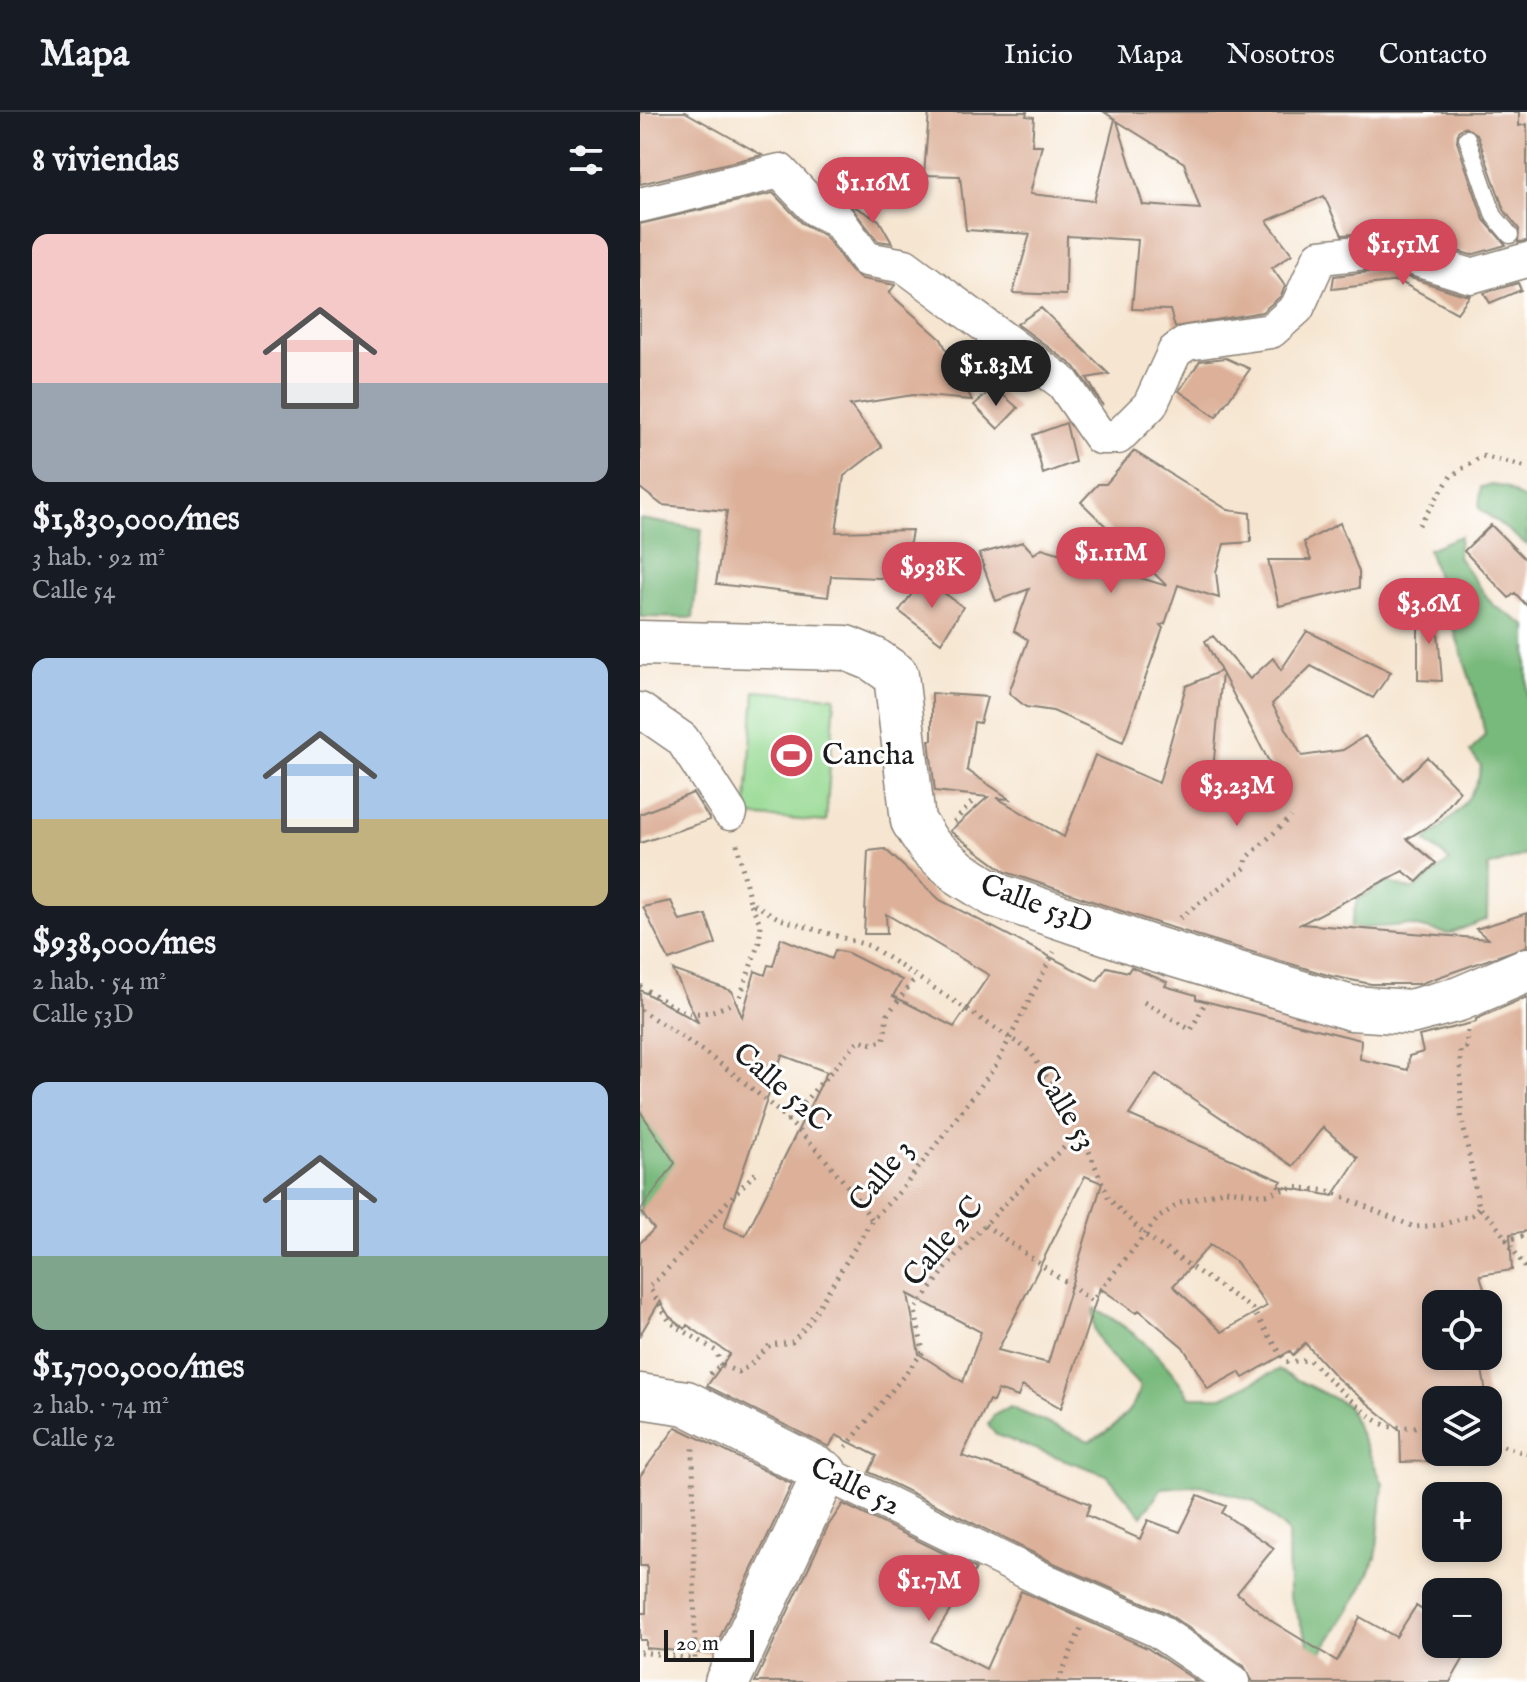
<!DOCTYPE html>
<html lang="es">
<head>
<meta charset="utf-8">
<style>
  body { margin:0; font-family:"IM FELL English",serif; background:#20242c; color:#f1f3f6; height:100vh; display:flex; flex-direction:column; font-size:30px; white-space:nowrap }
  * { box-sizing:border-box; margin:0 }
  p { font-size:26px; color:#9ea1a6 }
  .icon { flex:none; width:44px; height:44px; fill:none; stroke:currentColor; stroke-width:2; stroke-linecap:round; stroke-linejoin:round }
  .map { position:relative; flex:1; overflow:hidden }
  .side { display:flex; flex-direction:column; background:#171b24; width:640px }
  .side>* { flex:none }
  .controls { position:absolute; left:782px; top:1178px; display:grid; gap:16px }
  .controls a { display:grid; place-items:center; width:80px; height:80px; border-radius:16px; background:#171b24; box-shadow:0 4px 12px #0003; font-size:40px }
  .scale { position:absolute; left:24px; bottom:20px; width:90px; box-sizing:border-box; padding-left:8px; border:4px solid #1c1c1c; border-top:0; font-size:22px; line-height:28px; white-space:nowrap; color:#1c1c1c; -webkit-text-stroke:6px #fff; paint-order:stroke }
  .price { position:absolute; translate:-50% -68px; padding:0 18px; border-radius:28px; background:#d1495b; color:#fff; font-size:26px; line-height:52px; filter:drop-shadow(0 2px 4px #0008) }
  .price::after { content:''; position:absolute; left:50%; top:48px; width:24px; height:18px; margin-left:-12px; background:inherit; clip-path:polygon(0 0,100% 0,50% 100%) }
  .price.active { background:#222; color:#fff }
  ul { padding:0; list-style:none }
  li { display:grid; align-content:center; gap:16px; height:424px; padding:0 32px }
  li span { display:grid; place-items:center; height:248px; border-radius:16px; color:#555 }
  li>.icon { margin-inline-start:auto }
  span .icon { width:144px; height:144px; fill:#fffc; stroke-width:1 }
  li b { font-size:34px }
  h2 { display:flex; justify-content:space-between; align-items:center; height:96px; padding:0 32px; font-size:34px }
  header { display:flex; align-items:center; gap:48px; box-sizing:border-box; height:112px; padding:0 40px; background:#171b24; border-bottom:2px solid #363941 }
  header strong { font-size:38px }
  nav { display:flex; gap:44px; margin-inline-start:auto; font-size:28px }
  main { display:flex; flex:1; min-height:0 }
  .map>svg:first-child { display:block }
  .green { fill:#95d991; stroke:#587a56; stroke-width:2 }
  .forest { fill:#78b97b; stroke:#4a6a4c; stroke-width:2 }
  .building { fill:#dcb099; fill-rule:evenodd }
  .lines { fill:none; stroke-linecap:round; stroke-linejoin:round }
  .lane-casing { stroke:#898176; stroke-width:19 }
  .street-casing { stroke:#898176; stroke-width:37 }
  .secondary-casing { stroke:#898176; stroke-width:47 }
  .path { stroke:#898176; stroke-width:5; stroke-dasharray:2 6; stroke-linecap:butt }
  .lane { stroke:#fff; stroke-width:16 }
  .street { stroke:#fff; stroke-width:34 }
  .secondary { stroke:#fff; stroke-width:44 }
  .labels { text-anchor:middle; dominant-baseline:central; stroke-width:6; stroke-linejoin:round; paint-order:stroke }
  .poi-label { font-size:30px; fill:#1c1c1c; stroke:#fff; text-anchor:start }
  .street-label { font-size:30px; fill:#1c1c1c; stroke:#fff }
</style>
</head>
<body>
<header>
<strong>Mapa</strong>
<nav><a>Inicio</a><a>Mapa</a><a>Nosotros</a><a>Contacto</a></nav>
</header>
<main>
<section class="side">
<h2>8 viviendas<svg class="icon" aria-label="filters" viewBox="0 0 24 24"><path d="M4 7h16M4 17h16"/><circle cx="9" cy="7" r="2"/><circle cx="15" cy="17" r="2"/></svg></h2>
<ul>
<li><span style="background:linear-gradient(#f6c9c9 60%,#9aa5b1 0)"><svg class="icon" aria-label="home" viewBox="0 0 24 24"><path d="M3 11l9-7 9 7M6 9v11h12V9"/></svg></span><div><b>$1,830,000/mes</b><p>3 hab. · 92 m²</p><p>Calle 54</p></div></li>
<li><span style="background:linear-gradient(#a9c7e8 65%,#c2b280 0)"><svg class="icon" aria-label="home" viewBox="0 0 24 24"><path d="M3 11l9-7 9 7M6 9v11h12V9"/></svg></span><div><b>$938,000/mes</b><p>2 hab. · 54 m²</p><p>Calle 53D</p></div></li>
<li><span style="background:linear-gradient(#a9c7e8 70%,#7fa58c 0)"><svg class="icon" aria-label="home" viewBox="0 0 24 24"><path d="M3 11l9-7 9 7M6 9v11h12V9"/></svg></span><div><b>$1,700,000/mes</b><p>2 hab. · 74 m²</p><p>Calle 52</p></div></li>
</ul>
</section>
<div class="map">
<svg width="887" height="1570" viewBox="0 0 887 1570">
  <rect width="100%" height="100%" fill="#fff"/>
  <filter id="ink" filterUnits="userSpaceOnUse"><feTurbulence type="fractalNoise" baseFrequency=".0125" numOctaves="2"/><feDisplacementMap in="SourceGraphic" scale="16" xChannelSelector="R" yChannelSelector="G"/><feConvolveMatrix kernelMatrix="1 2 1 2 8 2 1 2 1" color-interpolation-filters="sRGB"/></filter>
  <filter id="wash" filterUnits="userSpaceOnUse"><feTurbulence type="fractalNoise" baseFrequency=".006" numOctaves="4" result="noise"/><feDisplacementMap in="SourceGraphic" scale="32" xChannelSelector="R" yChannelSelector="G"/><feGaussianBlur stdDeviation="1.8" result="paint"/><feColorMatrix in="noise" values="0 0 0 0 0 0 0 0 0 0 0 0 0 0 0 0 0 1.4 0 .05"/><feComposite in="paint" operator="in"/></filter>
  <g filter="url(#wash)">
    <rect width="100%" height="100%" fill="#f6e6d1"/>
    <path class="green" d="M115 579 195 585 186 710 106 704Z"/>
    <path class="forest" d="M851 373 865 375 887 390V433L839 396 841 375Z
      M0 407 62 417 53 506 0 505Z
      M820 424 818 445 853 493 887 514V742L848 755 847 807 809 822 767 813 710 817 717 788 748 770 772 778 810 749 785 729C809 708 837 687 841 654L830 640 845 623 840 598 788 437Z
      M0 990 55 1042 0 1103Z
      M454 1196C496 1219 523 1244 550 1285H582L638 1258 707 1293 743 1372 736 1446 720 1480 676 1549 649 1483 648 1420 614 1389 560 1373 522 1376 502 1404 467 1363 356 1323 348 1313 354 1303 370 1295 449 1329C470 1320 496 1298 500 1275 480 1250 446 1231 454 1196Z"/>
    <g id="blocks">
      <path class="building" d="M0 0H45L122 43 0 72Z
        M289 0H387L386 4 394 5 392 33H402L390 82 454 89 475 7 464 0H879V14L887 12V129L878 130 879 117 864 98 837 22 824 15 818 19 817 30 844 108 866 133 831 143 752 119 702 123 684 84 627 109 652 142 632 156 645 174 641 184 622 200 535 215 530 198 492 197 498 128 427 124 426 183 373 181 390 122 326 118 320 64 284 63ZM477 9 544 51 560 97 503 93Z
        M133 81 162 111 185 124 211 159 222 167 255 173 249 181 301 227 332 288 273 283 210 293 242 335 204 364 196 420 272 418 264 467 191 464 188 485 76 472 87 399 22 393 0 376V112Z
        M208 91 239 108 252 131 238 129Z
        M745 158 825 183H830L817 201 759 169 692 177 694 164Z
        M878 171 881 178 850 191 844 181Z
        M401 196 469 262 447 266 463 294 435 255 377 212Z
        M586 246 610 257 576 305 539 279 560 249Z
        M354 275 378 296 358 317 334 293Z
        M426 311 435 350 403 362 393 323Z
        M494 339 588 398 610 401 611 430 584 432 576 460 579 486 538 473 525 512 520 513 523 516 483 630 413 599 386 595 369 581 388 528 374 519 389 477 356 489 339 442 383 430 394 442 402 436 527 474 441 390 458 372H466Z
        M700 411 719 460V476L639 494 628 448H671L664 430Z
        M851 413 887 449V494L875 481 869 486 824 439Z
        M284 466 323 495 301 531 259 499Z
        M796 496 802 569 778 568V497Z
        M667 519 751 560 733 586 671 554 632 592 662 644 703 638 725 624 763 668 787 645 820 679 795 710 767 727 796 751 777 770 763 759 661 812 848 827 836 817 887 801V834L779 872H731L691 864 520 812 366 760 310 719 348 685 295 679 289 628H292V581L347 585 340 611 334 610 327 658 370 687 357 686 424 725 455 643 519 671 546 574 581 559 565 529 573 524 610 567 633 546 641 558ZM582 561 633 657 570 691Z
        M53 681 70 708 0 731V702Z
        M245 737 300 788 457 869 467 855 488 860 491 855 527 870 525 874 556 883V887L721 928 720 947 768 958 769 944 783 940 779 924 836 910V907L887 885V1119L870 1122 872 1158 840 1163 846 1183 843 1184 844 1192H796V1244H840L847 1288H796V1349L761 1350 760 1318 697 1266 665 1231 653 1243 650 1239 603 1266 599 1260 568 1277 543 1235 499 1198 496 1201 460 1176 421 1296 382 1274 378 1285 358 1278 353 1290 349 1288 322 1344 384 1364 450 1392 446 1403 500 1427 508 1408 540 1420 558 1383 586 1394 582 1401 634 1436 597 1481 633 1510 697 1549 720 1505 756 1525 776 1494 796 1507V1532H832L810 1570H613L604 1554 525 1500 416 1452 229 1360 237 1344 196 1323 189 1335 67 1274 90 1242 47 1213 45 1217 29 1204 20 1189 0 1223V1131L14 1117 0 1099 35 1051 0 999V878L58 910 33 858 92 879 102 905 115 859 125 863 128 853 133 854 141 826 192 847 195 838 208 841 262 868 253 884 314 915 349 863 246 802 247 822H224L228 739ZM142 943 187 960 105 1124 84 1115ZM516 962 653 1054 683 1015 718 1046 693 1084 638 1074 642 1069 489 1003ZM445 1064 462 1071 408 1251 358 1238ZM570 1133 595 1149 627 1194 582 1220 533 1174ZM268 1182 341 1220 323 1270 279 1242Z
        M31 789 40 809 66 803 76 832 29 848 3 795Z
        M36 1315 152 1372 72 1542 6 1536V1528H0V1501H6L7 1454H0V1364Z
        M203 1392 336 1457 291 1529 346 1557 381 1479 507 1536 558 1570H115L188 1414Z"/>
    </g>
  </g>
  <g filter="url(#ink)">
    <use href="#blocks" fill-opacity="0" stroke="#898176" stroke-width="2"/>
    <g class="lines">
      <defs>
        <path id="lane" d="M827 26 854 104 870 123"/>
        <path id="street" d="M0 93 140 59 176 97 198 108 226 147 265 154 423 271 460 325H478L510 293 535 239 547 231 631 219 657 196 680 145 747 138 831 164 887 148
          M0 598 42 627 90 701
          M185 1361 408 1470 517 1518 593 1570"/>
        <path id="secondary" d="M0 531 206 536 233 547 256 563 273 709 290 735 320 761 355 783 512 836 711 896 770 900 819 887 887 858
          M0 1284 46 1291 185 1361 87 1570"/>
      </defs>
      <use href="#lane" class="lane-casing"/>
      <use href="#street" class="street-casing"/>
      <use href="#secondary" class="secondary-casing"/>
      <path class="path" d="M779 413 811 364 842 344 887 355
        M314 710 332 690
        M97 732 110 790 140 807 230 834 390 939 441 1020 469 1087 505 1123 612 1197 646 1250 669 1248C687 1264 730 1312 752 1315 762 1316 783 1314 796 1315
        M540 806 605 756 607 746 651 705
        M0 874C43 901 51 912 99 888L119 830 121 813 110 790
        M504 890 551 918 566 889
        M0 898C96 958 168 1014 232 1108
        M828 919 826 935 820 938 821 1002 839 1095 855 1111 887 1158
        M147 1009 219 928 233 932 244 928 247 903 276 865
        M345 1113 452 1189 518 1106 540 1091 586 1078 626 1083 653 1075 689 1079 774 1115 802 1113 832 1103 839 1095
        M865 1128 887 1123
        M81 1253 76 1239 30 1210 9 1175C48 1139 78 1096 117 1060
        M70 1262 81 1253 98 1260 109 1254 130 1233 152 1230 166 1215 232 1108 263 1076 355 955 414 840
        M848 1329 887 1342
        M206 1335 283 1240 275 1198 316 1143 390 1066 441 1020
        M0 1540 55 1547 53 1333
        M418 1570 441 1516"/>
      <use href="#lane" class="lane"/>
      <use href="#street" class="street"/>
      <use href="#secondary" class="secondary"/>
    </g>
  </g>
  <defs>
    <symbol id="stadium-disc" viewBox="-11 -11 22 22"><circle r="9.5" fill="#d1495b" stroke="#fff"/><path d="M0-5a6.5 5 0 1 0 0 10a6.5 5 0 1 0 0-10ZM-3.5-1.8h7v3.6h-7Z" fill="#fff"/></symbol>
  </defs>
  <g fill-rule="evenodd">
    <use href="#stadium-disc" x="126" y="618" width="51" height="51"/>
  </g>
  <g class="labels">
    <g class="poi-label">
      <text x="182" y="644">Cancha</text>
    </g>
    <g class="street-label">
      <text transform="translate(396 793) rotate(21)">Calle 53D</text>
      <text transform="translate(141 976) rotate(41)">Calle 52C</text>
      <text transform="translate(424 996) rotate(59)">Calle 53</text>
      <text transform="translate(242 1064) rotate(-51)">Calle 3</text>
      <text transform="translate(304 1130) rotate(-50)">Calle 2C</text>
      <text transform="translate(215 1375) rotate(26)">Calle 52</text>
    </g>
  </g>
</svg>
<div class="controls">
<a><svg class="icon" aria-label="locate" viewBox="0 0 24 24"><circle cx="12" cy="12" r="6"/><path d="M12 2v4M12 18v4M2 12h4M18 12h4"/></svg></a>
<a><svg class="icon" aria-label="layers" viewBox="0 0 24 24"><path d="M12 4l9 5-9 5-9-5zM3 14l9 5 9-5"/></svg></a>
<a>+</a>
<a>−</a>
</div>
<div class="scale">20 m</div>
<b class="price" style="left:233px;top:113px">$1.16M</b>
<b class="price" style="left:763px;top:175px">$1.51M</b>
<b class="price active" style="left:356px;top:296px">$1.83M</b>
<b class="price" style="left:471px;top:483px">$1.11M</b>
<b class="price" style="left:292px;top:498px">$938K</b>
<b class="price" style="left:789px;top:534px">$3.6M</b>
<b class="price" style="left:597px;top:716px">$3.23M</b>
<b class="price" style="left:289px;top:1511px">$1.7M</b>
</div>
</main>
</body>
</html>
